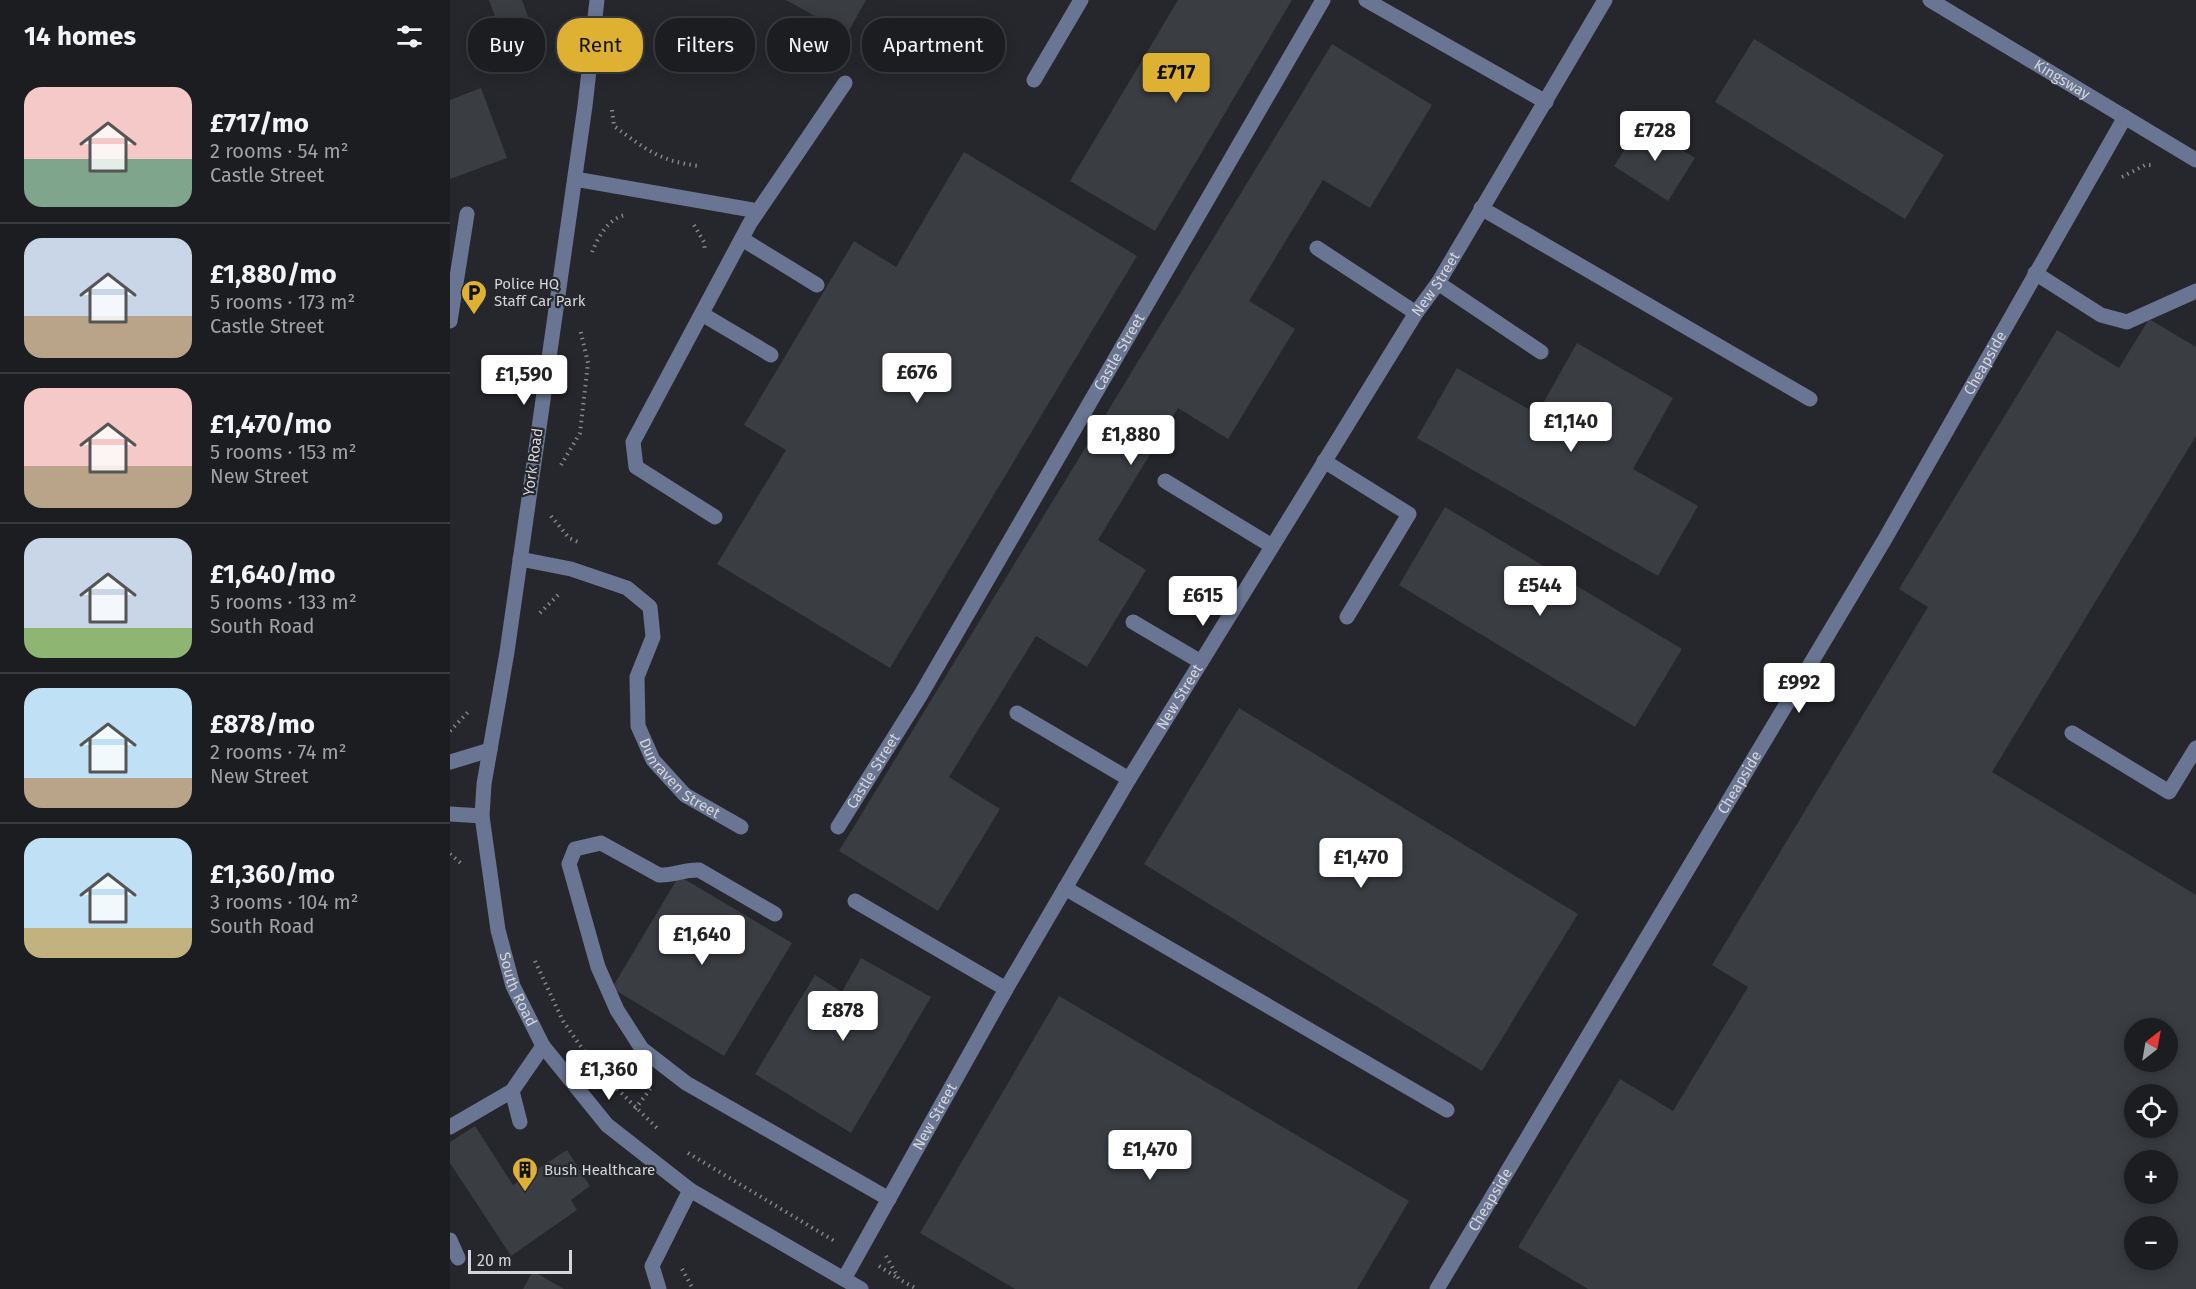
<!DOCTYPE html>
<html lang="en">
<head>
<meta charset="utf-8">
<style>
  body { margin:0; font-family:"Fira Sans",sans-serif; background:#292a2e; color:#f1f3f6; height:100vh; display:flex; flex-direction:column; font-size:22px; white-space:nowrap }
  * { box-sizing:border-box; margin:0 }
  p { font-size:20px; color:#a0a2a5 }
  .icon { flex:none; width:33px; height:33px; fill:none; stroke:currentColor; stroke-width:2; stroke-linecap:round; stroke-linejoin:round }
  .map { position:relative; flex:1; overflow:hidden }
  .sheet { display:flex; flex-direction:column; background:#1c1d21; width:450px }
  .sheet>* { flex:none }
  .top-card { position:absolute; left:18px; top:18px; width:570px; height:54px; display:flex; gap:12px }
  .needle { width:39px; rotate:31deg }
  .tools { position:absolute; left:1674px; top:1018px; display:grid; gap:12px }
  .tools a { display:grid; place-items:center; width:54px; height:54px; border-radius:50%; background:#1c1d21; box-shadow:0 3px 15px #0003,0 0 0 2px #3a3b3f; font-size:30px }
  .scale { position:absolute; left:18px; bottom:15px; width:104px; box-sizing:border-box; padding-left:6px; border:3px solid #d4d5d8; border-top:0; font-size:16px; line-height:21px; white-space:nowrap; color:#d4d5d8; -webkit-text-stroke:4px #26272c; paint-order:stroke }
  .price { position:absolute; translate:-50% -51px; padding:0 14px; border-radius:6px; background:#fff; color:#222; font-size:20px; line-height:39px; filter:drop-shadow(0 2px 3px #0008) }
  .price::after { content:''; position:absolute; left:50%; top:36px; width:18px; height:14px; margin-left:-9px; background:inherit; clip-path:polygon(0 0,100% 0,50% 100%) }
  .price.current { background:#deb133; color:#111 }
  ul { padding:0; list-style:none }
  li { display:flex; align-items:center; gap:18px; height:150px; padding:0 24px }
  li+li { border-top:2px solid #3a3b3f }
  li span { display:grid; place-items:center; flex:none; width:168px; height:120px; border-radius:18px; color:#555 }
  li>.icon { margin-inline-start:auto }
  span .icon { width:72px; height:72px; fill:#fffc; stroke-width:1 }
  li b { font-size:26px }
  h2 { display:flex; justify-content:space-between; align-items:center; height:72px; padding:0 24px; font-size:26px }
  .tag { padding:0 21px; border-radius:24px; background:#1c1d21; box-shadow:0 3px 15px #0003,0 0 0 2px #3a3b3f; font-size:21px; line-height:54px }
  .tag.current { background:#deb133; color:#111 }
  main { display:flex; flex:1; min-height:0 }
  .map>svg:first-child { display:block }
  .building { fill:#3a3d42; fill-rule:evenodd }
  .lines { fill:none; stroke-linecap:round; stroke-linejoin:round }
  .path { stroke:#85868a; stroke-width:4; stroke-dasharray:1.5 4.5; stroke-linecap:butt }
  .minor { stroke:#697592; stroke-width:15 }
  .labels { text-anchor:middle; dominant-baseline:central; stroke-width:4.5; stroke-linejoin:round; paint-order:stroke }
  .street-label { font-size:15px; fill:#d4d5d8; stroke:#26272c }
  .poi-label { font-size:15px; fill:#d4d5d8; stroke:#26272c; text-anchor:start }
</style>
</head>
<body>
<main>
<section class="sheet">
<h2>14 homes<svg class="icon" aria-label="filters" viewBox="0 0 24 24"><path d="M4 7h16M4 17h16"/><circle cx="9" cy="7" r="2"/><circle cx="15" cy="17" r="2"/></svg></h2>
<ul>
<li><span style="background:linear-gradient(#f6c9c9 60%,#7fa58c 0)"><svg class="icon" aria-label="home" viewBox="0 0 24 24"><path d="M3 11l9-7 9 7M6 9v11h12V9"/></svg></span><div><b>£717/mo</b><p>2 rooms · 54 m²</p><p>Castle Street</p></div></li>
<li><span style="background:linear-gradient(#c9d6e8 65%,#b9a48a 0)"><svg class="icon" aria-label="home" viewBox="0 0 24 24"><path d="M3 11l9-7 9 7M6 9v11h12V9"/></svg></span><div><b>£1,880/mo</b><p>5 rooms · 173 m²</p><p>Castle Street</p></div></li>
<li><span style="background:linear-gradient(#f6c9c9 65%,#b9a48a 0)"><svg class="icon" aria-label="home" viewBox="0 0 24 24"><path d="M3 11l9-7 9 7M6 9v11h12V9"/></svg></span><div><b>£1,470/mo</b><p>5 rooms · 153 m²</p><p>New Street</p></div></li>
<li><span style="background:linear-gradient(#c9d6e8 75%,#8fb573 0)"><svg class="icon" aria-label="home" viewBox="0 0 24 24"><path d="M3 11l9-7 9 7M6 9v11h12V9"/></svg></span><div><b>£1,640/mo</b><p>5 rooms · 133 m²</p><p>South Road</p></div></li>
<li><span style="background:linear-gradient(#bfe0f5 75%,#b9a48a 0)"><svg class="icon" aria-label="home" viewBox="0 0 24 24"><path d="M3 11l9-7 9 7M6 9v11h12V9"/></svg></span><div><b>£878/mo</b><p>2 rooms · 74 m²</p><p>New Street</p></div></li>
<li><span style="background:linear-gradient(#bfe0f5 75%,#c2b280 0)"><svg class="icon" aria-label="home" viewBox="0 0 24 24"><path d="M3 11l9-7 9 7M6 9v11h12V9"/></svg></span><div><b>£1,360/mo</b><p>3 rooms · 104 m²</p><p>South Road</p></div></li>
</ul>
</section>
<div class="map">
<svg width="1746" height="1289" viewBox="0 0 1746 1289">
  <rect width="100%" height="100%" fill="#26272c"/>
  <path class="building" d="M39 0H72L92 55 63 66Z
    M336 0H416L397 34Z
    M728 0H842L705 231 620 181Z
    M1304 39 1494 155 1455 219 1265 102Z
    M882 44 982 105 920 208 873 180 799 301 845 329 778 439 728 408 648 540 696 570 637 667 586 636 499 777 550 809 488 911 389 851Z
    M31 88 57 158 0 179V100Z
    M1191 124 1245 158 1218 201 1164 166Z
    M514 152 687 256 440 668 267 564 336 450 294 425 404 241 446 267Z
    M1699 319 1746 347V436L1542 772 1746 895V1289H1138L1068 1247 1170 1079 1223 1111 1298 987 1262 965 1478 607 1449 589 1607 330 1669 368ZM1684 1029H1718V1062H1684ZM1684 1095H1718V1128H1684ZM1684 1161H1718V1194H1684ZM1684 1227H1718V1260H1684Z
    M1127 343 1223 398 1183 469 1248 506 1208 576 967 438 1007 368 1087 414Z
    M995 507 1232 649 1185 727 949 585Z
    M789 708 1128 914 1032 1071 694 864Z
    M229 876 342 943 274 1056 162 988Z
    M411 958 481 997 401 1133 305 1074 365 975 392 992Z
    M609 996 959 1201 907 1289H565L470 1233Z
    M25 1126 63 1185 117 1150 140 1186 121 1200 127 1210 61 1256 0 1163V1142Z
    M83 1271 114 1289H73Z"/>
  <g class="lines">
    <path class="path" d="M162 110 164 126C195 149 211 162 250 166
      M1672 177 1695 165H1704
      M244 225 254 242 255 251
      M142 252C148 237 159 218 175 215
      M111 465 130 433 138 363 130 329
      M101 516 119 538 130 543
      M90 613 110 593
      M0 731 20 710
      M0 854 13 865
      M85 961 113 1021 143 1064
      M150 1072 209 1130
      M185 1109 201 1088
      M238 1153 386 1242
      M436 1256 449 1279 467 1289
      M429 1266 449 1279
      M232 1269 243 1289"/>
    <g class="minor">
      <path id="s1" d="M147 0 135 106 57 652 34 784 32 816 48 930 63 986 93 1046 157 1125 240 1190 411 1289"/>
      <path d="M916 0 1096 102"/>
      <path id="s2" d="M1480 0 1746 160"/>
      <path d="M584 80 631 0"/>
      <path d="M125 179 308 211"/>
      <path d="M1031 208 1360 399"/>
      <path d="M292 239 367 285"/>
      <path d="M867 248 966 313"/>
      <path d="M1585 273 1651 315 1677 322 1746 291"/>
      <path d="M988 283 1091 352"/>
      <path d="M252 314 321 355"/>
      <path d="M0 321 17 214"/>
      <path d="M874 461 959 514 897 617"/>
      <path d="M715 481 822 546"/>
      <path d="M265 517 186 467 183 442 300 223 395 83"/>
      <path id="s3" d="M70 559 121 569 177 588 200 607 203 637 187 677 188 726 203 760 235 795 291 827"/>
      <path d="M683 622 751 662"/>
      <path d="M567 713 679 779"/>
      <path d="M1622 733 1719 792 1746 748"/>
      <path d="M0 762 40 750"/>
      <path d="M0 814 32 816"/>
      <path id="s4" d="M388 827 470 696 873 0"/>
      <path d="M615 888 997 1110"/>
      <path d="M405 901 556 989"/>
      <path d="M325 914 249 870C235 869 223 876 209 875L151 843 125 849 119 864 148 967 167 1010 192 1049 236 1083 439 1199"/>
      <path d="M62 1091 70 1122"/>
      <path d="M0 1127 62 1091 93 1046"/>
      <path d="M0 1240 8 1258"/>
      <path id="s5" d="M394 1279 556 989 679 779 966 313 988 283 1155 0"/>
      <path d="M209 1289 202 1266 240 1190"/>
      <path id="s6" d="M987 1289 1435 539 1675 117"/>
    </g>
  </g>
  <defs>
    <symbol id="parking-pin" viewBox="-11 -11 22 30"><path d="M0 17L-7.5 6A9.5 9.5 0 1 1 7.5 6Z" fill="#deb133" stroke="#26272c"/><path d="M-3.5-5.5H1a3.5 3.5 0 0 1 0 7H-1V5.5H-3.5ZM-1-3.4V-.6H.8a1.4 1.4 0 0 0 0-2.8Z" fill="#111"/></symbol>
    <symbol id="building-pin" viewBox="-11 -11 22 30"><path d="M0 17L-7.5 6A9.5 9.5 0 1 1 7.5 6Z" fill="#deb133" stroke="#26272c"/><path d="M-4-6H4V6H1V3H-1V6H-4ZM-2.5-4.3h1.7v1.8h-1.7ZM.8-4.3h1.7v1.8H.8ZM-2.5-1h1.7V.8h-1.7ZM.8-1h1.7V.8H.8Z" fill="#111"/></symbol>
  </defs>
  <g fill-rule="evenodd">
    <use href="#parking-pin" x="9" y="278" width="30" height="40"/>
    <use href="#building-pin" x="60" y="1155" width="30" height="40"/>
  </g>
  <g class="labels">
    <g class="street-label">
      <text stroke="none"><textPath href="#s2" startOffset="154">Kingsway</textPath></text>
      <text stroke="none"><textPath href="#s5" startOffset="1158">New Street</textPath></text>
      <text stroke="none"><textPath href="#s4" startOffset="552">Castle Street</textPath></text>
      <text stroke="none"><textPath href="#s6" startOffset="1076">Cheapside</textPath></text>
      <text transform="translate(83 462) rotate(-82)">York Road</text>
      <text stroke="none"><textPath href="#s5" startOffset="672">New Street</textPath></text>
      <text stroke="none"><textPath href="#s4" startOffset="66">Castle Street</textPath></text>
      <text stroke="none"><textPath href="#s3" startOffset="332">Dunraven Street</textPath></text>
      <text stroke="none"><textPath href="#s6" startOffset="590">Cheapside</textPath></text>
      <text stroke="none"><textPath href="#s1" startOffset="1002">South Road</textPath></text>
      <text stroke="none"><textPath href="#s5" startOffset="186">New Street</textPath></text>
      <text stroke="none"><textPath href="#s6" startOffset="104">Cheapside</textPath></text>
    </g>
    <g class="poi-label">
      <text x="44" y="284">Police HQ<tspan x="44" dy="17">Staff Car Park</tspan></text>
      <text x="94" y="1170">Bush Healthcare</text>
    </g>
  </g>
</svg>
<div class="tools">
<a><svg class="needle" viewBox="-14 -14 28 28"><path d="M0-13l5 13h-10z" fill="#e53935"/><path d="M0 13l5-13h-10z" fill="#a0a2a5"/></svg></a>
<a><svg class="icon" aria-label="locate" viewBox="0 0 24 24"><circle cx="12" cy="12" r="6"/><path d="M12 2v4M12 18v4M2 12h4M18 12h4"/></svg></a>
<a>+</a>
<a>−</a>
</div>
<div class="scale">20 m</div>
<b class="price current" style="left:726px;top:104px">£717</b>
<b class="price" style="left:1205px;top:162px">£728</b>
<b class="price" style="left:467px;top:404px">£676</b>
<b class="price" style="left:74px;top:406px">£1,590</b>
<b class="price" style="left:1121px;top:453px">£1,140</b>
<b class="price" style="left:681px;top:466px">£1,880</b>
<b class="price" style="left:1090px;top:617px">£544</b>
<b class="price" style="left:753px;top:627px">£615</b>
<b class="price" style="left:1349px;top:714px">£992</b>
<b class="price" style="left:911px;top:889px">£1,470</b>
<b class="price" style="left:252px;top:966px">£1,640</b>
<b class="price" style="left:393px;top:1042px">£878</b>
<b class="price" style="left:159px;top:1101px">£1,360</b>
<b class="price" style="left:700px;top:1181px">£1,470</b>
<div class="top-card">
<a class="tag">Buy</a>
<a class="tag current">Rent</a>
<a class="tag">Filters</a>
<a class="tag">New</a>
<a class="tag">Apartment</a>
</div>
</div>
</main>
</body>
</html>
